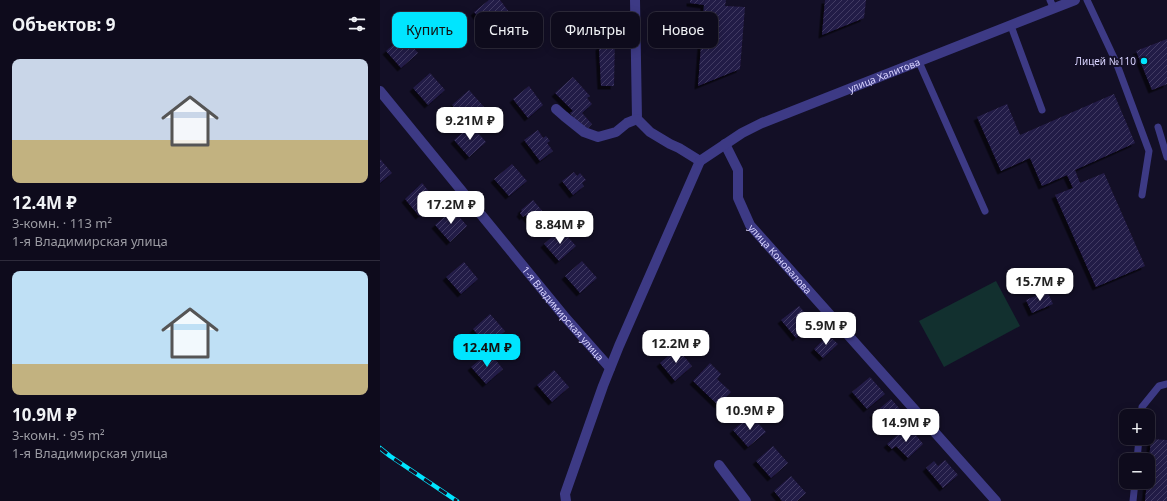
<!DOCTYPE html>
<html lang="ru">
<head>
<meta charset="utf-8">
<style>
  body { margin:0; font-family:"Noto Sans",sans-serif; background:#1c1929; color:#f1f3f6; height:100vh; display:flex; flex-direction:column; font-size:15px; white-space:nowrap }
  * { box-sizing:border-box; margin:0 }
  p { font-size:13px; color:#9b9ba3 }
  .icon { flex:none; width:22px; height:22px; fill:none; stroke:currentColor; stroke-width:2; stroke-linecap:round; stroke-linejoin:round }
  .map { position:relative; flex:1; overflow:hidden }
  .side { display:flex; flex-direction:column; background:#0e0b1c; width:380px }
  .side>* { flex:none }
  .banner { position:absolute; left:12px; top:12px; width:380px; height:36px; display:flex; gap:8px }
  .tools { position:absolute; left:739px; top:409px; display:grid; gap:8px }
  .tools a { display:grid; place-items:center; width:36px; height:36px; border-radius:8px; background:#0e0b1c; box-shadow:0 2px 10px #0003,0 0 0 1px #2e2b3b; font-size:20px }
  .price { position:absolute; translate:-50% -34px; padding:0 9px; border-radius:8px; background:#fff; color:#222; font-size:13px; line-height:26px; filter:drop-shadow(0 1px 2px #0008) }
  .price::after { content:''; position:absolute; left:50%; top:24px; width:12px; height:9px; margin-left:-6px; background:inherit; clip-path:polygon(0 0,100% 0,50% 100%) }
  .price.selected { background:#00e5ff; color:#111 }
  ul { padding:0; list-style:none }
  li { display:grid; align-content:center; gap:8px; height:212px; padding:0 12px }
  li+li { border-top:1px solid #2e2b3b }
  li span { display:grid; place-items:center; height:124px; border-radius:8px; color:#555 }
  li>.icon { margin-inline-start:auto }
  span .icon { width:72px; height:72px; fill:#fffc; stroke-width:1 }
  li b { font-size:17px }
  h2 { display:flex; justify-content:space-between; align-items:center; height:48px; padding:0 12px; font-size:17px }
  .pill { padding:0 14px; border-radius:8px; background:#0e0b1c; box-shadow:0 2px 10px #0003,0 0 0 1px #2e2b3b; font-size:14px; line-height:36px }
  .pill.selected { background:#00e5ff; color:#111 }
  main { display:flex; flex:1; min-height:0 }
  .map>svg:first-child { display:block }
  .park { fill:#12302f }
  .building { fill:url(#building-hatch); filter:url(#shadow) }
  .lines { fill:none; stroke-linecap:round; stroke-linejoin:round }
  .service { stroke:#3d3a85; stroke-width:7 }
  .minor { stroke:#3d3a85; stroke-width:10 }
  .rail-casing { stroke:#00e5ff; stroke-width:4.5 }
  .rail { stroke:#130f26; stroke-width:3; stroke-dasharray:9; stroke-linecap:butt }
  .poi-dot { fill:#00e5ff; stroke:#130f26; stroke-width:1.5 }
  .labels { text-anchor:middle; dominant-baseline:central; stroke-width:4; stroke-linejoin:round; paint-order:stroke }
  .poi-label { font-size:10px; fill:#d9d4ff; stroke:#130f26; text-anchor:end }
  .street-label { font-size:10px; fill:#d9d4ff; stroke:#130f26 }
</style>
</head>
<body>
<main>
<section class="side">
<h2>Объектов: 9<svg class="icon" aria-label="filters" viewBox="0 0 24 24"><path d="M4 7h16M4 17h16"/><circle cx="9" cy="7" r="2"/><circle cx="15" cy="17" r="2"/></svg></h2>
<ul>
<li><span style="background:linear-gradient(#c9d6e8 65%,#c2b280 0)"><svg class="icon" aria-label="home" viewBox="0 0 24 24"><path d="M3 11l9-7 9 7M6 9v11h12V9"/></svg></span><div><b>12.4M ₽</b><p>3-комн. · 113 m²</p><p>1-я Владимирская улица</p></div></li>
<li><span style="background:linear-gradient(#bfe0f5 75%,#c2b280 0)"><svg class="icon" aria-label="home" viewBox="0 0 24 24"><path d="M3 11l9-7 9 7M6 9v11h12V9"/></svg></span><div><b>10.9M ₽</b><p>3-комн. · 95 m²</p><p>1-я Владимирская улица</p></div></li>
</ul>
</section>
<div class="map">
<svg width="787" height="501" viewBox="0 0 787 501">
  <defs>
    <pattern id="building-hatch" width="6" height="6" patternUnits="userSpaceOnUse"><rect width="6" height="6" fill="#241b47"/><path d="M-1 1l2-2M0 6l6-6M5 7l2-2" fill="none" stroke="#433b63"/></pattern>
    <filter id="shadow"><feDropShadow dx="-3.5" dy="3.5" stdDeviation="0" flood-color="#0009"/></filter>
  </defs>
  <rect width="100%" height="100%" fill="#130f26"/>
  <path class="park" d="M616 281 640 326 564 367 539 321Z"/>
  <path class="building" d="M109 0H120L135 20 120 31 112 20 104 25 94 12Z
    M310 0H346L345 6 365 7 360 69 318 86 324 5 310 3Z
    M445 0H486L484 18 442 35Z
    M235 34 234 86H221L219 47Z
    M23 36 38 53 21 68 6 51Z
    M787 39V84L772 90 756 51Z
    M50 73 65 90 48 105 33 88Z
    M193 77 210 96 207 98 212 104 202 113 212 124 206 130 190 113 193 111 175 93Z
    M149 86 163 105 148 118 133 99Z
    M89 90 104 107 87 122 72 105Z
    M734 94 755 143 695 170 700 183 724 173 765 266 716 287 675 195 693 188 687 175 662 186 650 158 621 171 597 117 627 104 640 135Z
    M91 125 106 142 89 157 74 140Z
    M158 130 163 138 166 136 170 141 167 143 173 151 160 161 144 140Z
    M0 159 12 173 0 183Z
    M132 164 147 181 129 196 114 179Z
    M194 172 197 176 200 173 206 180 202 183 204 186 193 195 182 181Z
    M42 183 57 201 39 216 25 199Z
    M153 200 169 219 157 229 145 215 143 217 140 213 142 211 141 210Z
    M73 209 87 226 70 242 55 225Z
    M181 229 196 246 179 261 164 244Z
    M202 261 217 278 200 293 185 276Z
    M84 262 98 279 81 294 66 277Z
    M667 291 673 304 652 313 646 300Z
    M419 306 433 322 416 338 401 320Z
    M110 314 125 331 107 346 93 329Z
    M448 335 458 344 443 358 434 349Z
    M297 348 312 366 295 381 280 363Z
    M109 352 123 369 106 384 91 367Z
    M330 363 341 374 337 379 351 392 338 405 313 381Z
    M174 370 189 387 172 402 157 385Z
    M490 377 505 394 487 409 472 392Z
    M511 399 526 416 508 431 493 414Z
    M371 415 386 432 368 447 353 430Z
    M532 430 543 444 528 458 516 446 512 449 507 444 522 431 525 436Z
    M771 439 787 440V501H765L767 482H768V470Z
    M393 446 408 463 391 478 376 461Z
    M565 460 578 475 563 488 546 468 554 461 558 466Z
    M411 476 426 493 417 501H402L394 491Z"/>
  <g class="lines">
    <path class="service" d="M670 0 674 9
      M707 0 736 62 769 151 762 195
      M631 26 662 110
      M539 62 605 211
      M778 127 787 157
      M761 416 762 407 779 386 787 384
      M757 460 759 438
      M753 501 755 482"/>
    <g class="minor">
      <path d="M255 0 257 119 270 132 290 144 299 148 320 161"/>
      <path id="s1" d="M0 91 184 316 230 368"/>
      <path d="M176 109 184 116 204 132 218 137 236 132 247 123 257 119"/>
      <path id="s2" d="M345 144 358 170V198L370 225 616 501"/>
      <path id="s3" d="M320 161 362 133 382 123 695 0"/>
      <path d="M339 465 366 501"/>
      <path d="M186 501 185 494 223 386 239 346 320 161"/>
    </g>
    <defs>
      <path id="rail" d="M0 448 10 456 77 501"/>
    </defs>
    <use href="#rail" class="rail-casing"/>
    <use href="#rail" class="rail"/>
  </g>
  <circle class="poi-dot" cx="764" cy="61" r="4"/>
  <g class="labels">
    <g class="poi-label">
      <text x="756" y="61">Лицей №110</text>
    </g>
    <g class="street-label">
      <text stroke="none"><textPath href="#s3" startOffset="204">улица Халитова</textPath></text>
      <text stroke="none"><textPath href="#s2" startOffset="132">улица Коновалова</textPath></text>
      <text stroke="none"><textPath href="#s1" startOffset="288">1-я Владимирская улица</textPath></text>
    </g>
  </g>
</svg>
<div class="tools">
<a>+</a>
<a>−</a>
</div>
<b class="price" style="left:90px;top:141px">9.21M ₽</b>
<b class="price" style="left:71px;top:225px">17.2M ₽</b>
<b class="price" style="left:180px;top:245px">8.84M ₽</b>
<b class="price" style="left:660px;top:302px">15.7M ₽</b>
<b class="price" style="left:446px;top:346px">5.9M ₽</b>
<b class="price" style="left:296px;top:364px">12.2M ₽</b>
<b class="price selected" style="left:107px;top:368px">12.4M ₽</b>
<b class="price" style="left:370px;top:431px">10.9M ₽</b>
<b class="price" style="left:526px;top:443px">14.9M ₽</b>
<div class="banner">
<a class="pill selected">Купить</a>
<a class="pill">Снять</a>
<a class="pill">Фильтры</a>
<a class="pill">Новое</a>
</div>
</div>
</main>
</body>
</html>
